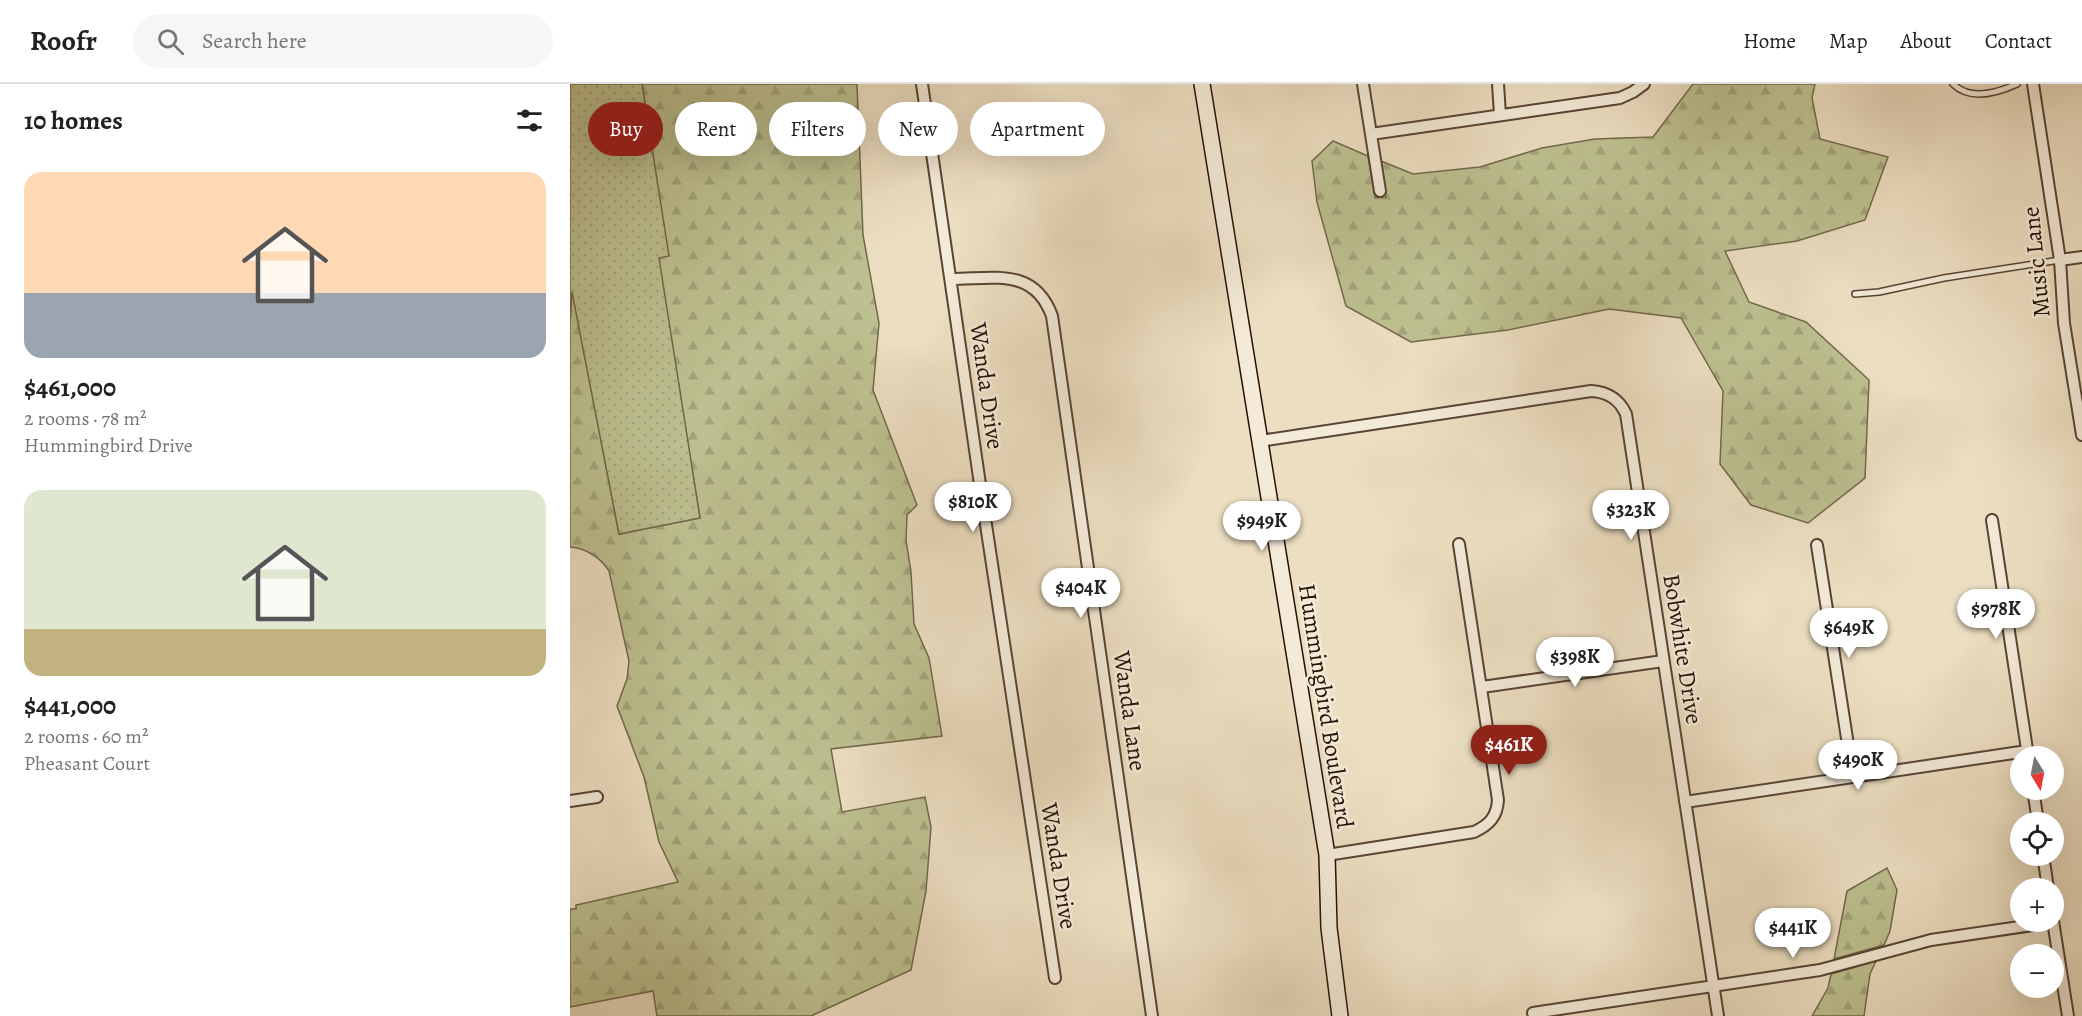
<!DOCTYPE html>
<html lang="en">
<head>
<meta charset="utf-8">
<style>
  body { margin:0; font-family:Alegreya,serif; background:#f6f6f6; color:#222; height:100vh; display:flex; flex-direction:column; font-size:22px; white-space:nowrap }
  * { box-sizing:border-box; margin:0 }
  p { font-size:20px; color:#767676 }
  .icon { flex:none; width:33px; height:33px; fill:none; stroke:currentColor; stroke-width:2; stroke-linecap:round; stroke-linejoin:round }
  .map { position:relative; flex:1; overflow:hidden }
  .sheet { display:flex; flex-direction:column; background:#fff; width:570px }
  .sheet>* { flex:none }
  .hud { position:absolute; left:18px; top:18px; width:570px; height:54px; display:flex; gap:12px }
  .needle { width:39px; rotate:170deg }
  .tools { position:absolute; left:1440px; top:662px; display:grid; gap:12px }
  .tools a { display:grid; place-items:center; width:54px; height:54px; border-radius:50%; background:#fff; box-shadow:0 6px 24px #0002; font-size:30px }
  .price { position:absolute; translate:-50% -51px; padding:0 14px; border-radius:21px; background:#fff; color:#222; font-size:20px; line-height:39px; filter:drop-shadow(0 2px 3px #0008) }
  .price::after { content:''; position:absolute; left:50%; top:36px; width:18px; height:14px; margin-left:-9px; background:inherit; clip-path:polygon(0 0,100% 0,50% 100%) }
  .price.active { background:#8f2418; color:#fff }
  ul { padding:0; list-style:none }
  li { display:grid; align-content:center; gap:12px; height:318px; padding:0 24px }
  li span { display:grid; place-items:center; height:186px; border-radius:18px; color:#555 }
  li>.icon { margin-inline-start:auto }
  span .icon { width:108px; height:108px; fill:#fffc; stroke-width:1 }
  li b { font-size:26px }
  h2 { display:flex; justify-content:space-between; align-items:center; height:72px; padding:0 24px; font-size:26px }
  .chip { padding:0 21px; border-radius:27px; background:#fff; box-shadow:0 6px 24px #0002; font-size:21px; line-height:54px }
  .chip.active { background:#8f2418; color:#fff }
  header { display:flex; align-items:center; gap:36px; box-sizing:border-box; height:84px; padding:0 30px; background:#fff; border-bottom:2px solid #e0e0e0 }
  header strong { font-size:28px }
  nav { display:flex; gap:33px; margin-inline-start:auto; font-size:21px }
  .search { width:420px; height:54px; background:#f6f6f6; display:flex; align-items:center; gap:15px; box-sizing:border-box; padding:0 21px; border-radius:33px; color:#767676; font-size:22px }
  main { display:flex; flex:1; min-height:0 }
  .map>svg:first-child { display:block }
  .forest { fill:url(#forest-firs); stroke:#72684b; stroke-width:1.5 }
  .park { fill:url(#park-dots); stroke:#72684b; stroke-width:1.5 }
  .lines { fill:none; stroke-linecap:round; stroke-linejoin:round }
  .lane-casing { stroke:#584435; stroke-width:8 }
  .street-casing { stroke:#584435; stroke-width:14 }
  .secondary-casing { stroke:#271006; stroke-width:18 }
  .lane { stroke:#f3ead7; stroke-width:5 }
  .street { stroke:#f3ead7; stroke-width:10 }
  .secondary { stroke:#f3ead7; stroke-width:15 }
  .labels { text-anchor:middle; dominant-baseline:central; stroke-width:5; stroke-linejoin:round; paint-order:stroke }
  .street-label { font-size:24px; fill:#271006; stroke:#f3ead7 }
</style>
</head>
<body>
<header>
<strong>Roofr</strong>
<div class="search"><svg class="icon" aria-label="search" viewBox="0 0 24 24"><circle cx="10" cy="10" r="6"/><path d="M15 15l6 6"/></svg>Search here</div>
<nav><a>Home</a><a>Map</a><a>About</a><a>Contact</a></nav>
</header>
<main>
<section class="sheet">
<h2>10 homes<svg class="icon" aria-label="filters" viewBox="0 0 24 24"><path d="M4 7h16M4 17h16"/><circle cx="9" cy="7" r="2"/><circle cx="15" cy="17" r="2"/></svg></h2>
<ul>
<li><span style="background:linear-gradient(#ffd9b3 65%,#9aa5b1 0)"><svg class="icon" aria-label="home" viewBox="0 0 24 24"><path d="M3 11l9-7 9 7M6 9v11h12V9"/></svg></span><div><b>$461,000</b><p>2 rooms · 78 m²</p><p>Hummingbird Drive</p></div></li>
<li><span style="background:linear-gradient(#dfe7d0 75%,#c2b280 0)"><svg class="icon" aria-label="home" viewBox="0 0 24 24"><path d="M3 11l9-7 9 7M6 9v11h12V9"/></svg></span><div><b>$441,000</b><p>2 rooms · 60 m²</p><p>Pheasant Court</p></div></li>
</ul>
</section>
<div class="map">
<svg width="1512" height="932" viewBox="0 0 1512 932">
  <defs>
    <pattern id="forest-firs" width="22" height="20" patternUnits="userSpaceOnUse" patternTransform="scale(1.5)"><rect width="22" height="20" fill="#bdc090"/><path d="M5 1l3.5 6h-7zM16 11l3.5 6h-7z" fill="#a2a47b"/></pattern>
    <pattern id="park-dots" width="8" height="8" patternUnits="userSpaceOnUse" patternTransform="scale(1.5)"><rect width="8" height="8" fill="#bdc090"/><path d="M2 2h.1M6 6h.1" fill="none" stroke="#a2a47b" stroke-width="1.8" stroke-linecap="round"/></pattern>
  </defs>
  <rect width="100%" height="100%" fill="#ecdec1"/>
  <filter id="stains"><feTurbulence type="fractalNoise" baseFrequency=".00333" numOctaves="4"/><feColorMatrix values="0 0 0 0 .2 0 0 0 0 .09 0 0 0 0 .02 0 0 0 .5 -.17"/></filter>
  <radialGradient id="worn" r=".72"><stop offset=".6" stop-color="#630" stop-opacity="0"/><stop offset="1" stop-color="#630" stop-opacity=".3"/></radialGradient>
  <path class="forest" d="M72 0H287L293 151 309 239 303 306 347 421 337 431 336 456 341 488 344 540 359 574 372 652 261 665 272 728 355 713 361 743 356 807 341 886 241 932H87L83 907 0 923V825H6V821L108 798 89 758 74 693 47 622 57 595 59 577 39 487C31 474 16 464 0 463V239L2 205 49 450 130 434 88 174 98 171Z
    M1123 0H1245L1242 14 1250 55 1318 73 1295 136 1227 157 1155 167 1179 218 1236 238 1299 296 1295 394 1238 439 1181 421 1150 380 1153 307 1111 234 1039 225 938 246 841 258 776 222 747 118 742 77 763 57 798 72 805 114 816 113 811 77 843 90 910 83 972 64 1025 55 1083 53Z
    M1317 784 1327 806 1320 847 1314 861 1264 875 1277 807Z
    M1306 877 1300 890 1294 932H1242L1258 904 1261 890Z"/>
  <path class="park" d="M0 0H72L99 172 89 174 130 434 49 450 2 208 0 239Z"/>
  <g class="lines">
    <defs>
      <path id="lane" d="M1383 0C1400 17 1427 9 1447 0
        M1285 210 1309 208 1374 194 1490 176"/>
      <path id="street" d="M352 0 413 421 485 894
        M793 0 810 107
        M928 0 930 31
        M1463 0 1490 176 1494 239 1512 351
        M801 50 1050 14 1063 8 1074 0
        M1490 176 1512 173
        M381 195C424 195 464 183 482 232L582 932
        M690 357 1021 307C1038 308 1049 315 1056 330L1148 932
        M1422 436 1458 672
        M1247 461 1283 693
        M912 603 1093 577
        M1463 705 1468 738
        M0 717 27 713
        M1115 718 1457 667
        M757 771 904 748C919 741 927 733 928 716L889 460
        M1473 771 1478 804
        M1483 837 1498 932
        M963 929 1250 886 1361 856 1483 838"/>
      <path id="secondary" d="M632 0 757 771 759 844 770 932"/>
    </defs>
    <use href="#lane" class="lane-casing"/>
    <use href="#street" class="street-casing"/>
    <use href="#secondary" class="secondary-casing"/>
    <use href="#lane" class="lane"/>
    <use href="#street" class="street"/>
    <use href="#secondary" class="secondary"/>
  </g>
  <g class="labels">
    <g class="street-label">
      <text transform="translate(1466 178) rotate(-96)">Music Lane</text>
      <text transform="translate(417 302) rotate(82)">Wanda Drive</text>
      <text transform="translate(1113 565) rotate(81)">Bobwhite Drive</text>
      <text transform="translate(756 622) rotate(81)">Hummingbird Boulevard</text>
      <text transform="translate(560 627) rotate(82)">Wanda Lane</text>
      <text transform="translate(489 782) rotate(81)">Wanda Drive</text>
    </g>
  </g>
  <rect width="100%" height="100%" filter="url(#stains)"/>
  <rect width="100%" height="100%" fill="url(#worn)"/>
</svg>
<div class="tools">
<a><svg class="needle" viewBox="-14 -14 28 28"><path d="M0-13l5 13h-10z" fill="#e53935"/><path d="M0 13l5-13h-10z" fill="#767676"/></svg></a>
<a><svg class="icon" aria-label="locate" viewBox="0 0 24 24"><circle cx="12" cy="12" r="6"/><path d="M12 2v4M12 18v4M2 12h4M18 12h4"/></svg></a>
<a>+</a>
<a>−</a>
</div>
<b class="price" style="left:403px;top:449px">$810K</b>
<b class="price" style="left:1061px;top:457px">$323K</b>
<b class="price" style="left:692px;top:468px">$949K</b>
<b class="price" style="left:511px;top:535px">$404K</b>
<b class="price" style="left:1426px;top:556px">$978K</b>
<b class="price" style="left:1279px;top:575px">$649K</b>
<b class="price" style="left:1005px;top:604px">$398K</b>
<b class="price active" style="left:939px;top:692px">$461K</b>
<b class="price" style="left:1288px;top:707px">$490K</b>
<b class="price" style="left:1223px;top:875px">$441K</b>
<div class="hud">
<a class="chip active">Buy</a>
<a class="chip">Rent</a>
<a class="chip">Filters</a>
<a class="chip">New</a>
<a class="chip">Apartment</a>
</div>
</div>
</main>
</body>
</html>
